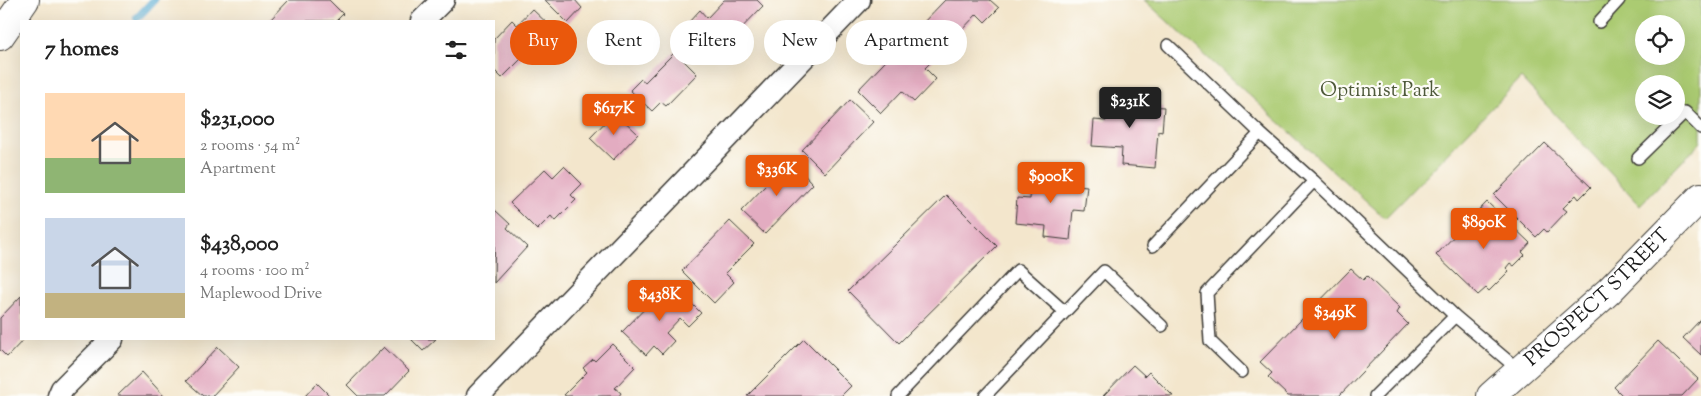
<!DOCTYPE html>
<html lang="en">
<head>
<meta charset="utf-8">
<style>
  body { margin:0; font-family:"Sorts Mill Goudy",serif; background:#f2f2f2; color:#222; height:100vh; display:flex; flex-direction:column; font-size:19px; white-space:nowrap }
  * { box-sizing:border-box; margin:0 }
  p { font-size:16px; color:#767676 }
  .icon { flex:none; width:28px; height:28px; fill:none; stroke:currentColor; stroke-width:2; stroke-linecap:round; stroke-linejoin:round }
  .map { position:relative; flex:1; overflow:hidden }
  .side { position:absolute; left:20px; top:20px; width:475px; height:320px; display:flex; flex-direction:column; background:#fff; border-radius:0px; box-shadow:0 5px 20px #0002 }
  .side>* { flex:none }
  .top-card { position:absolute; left:510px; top:20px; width:475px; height:45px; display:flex; gap:10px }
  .tools { position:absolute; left:1635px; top:15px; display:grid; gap:10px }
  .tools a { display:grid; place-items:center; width:50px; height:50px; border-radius:50%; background:#fff; box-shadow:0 5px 20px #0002; font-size:25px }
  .price { position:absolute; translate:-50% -42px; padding:0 11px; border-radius:5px; background:#ea580c; color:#fff; font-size:16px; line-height:32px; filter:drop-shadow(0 1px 2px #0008) }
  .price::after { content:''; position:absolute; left:50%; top:30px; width:15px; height:11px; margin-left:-8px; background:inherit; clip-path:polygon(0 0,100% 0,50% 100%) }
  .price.on { background:#222; color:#fff }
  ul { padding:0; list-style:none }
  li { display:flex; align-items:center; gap:15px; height:125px; padding:0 25px }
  li span { display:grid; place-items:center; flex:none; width:140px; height:100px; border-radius:0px; color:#555 }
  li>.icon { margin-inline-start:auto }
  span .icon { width:60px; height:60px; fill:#fffc; stroke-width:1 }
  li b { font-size:21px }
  h2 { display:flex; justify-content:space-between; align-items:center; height:60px; padding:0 25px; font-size:21px }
  .tag { padding:0 18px; border-radius:22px; background:#fff; box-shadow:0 5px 20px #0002; font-size:18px; line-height:45px }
  .tag.on { background:#ea580c; color:#fff }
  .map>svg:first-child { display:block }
  .green { fill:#abcb72; stroke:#647447; fill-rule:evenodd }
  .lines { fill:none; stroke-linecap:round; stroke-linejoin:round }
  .stream { stroke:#57aad2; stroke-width:8 }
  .building { fill:#e3acc1 }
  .lane-casing { stroke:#3c3a36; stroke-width:14 }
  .street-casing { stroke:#3c3a36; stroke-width:25 }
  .secondary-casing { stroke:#3c3a36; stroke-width:30 }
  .lane { stroke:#fff; stroke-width:11 }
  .street { stroke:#fff; stroke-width:22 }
  .secondary { stroke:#fff; stroke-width:28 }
  .labels { text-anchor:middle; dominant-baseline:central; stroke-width:4.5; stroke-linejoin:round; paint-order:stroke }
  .park-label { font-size:20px; fill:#4e593a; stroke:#fdfcf7 }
  .street-label { font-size:20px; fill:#1c1c1c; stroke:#fdfcf7 }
</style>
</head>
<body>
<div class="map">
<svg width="1701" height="396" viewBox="0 0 1701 396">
  <rect width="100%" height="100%" fill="#fdfcf7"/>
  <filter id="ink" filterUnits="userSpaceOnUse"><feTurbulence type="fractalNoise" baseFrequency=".02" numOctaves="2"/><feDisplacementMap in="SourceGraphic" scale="10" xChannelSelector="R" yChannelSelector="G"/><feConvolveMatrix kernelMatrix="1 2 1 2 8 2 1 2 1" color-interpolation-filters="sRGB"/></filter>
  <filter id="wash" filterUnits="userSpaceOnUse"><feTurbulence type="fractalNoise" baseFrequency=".0096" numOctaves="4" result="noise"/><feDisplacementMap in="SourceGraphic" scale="20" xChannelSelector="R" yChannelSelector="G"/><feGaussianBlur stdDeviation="1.12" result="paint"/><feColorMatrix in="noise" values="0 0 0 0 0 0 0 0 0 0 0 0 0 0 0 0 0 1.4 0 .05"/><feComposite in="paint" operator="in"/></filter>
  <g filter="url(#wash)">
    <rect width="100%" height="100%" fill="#f3e6cc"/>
    <path class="green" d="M1144 0H1701V142L1640 205 1521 78 1385 218ZM1644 24H1676V56H1644ZM1644 84H1676V116H1644Z"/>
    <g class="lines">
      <path class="stream" d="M137 18 154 0"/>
    </g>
    <g id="blocks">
      <path class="building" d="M289 0H329L343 14 336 21H269Z
        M545 0H575L582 8 568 23Z
        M724 0H757L763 6 730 40 726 37 713 50 687 24 700 10 707 18Z
        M945 0H990L999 8 985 22 977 14 942 51 918 28Z
        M532 9 551 27 539 38 535 34 531 39 536 44 502 78 494 70V39L512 20 517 25Z
        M909 37 933 60 925 68 936 79 914 102 902 91 881 113 858 90Z
        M675 52 697 74 666 106 661 102 652 111 630 90 641 79 645 82Z
        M1109 90 1135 92 1134 105 1164 107 1162 132 1158 131 1155 168 1121 165 1122 148 1092 146 1094 120 1106 121Z
        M850 100 873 122 825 173 802 150Z
        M615 112 638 134 613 160 590 138Z
        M1545 143 1591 187 1579 199 1576 195 1563 208 1567 211 1547 232 1544 229 1536 237 1494 195Z
        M790 160 813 184 765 234 741 211Z
        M564 166 582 184 571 195 576 200 555 221 551 216 537 230 510 203 545 169 553 177Z
        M1032 169 1058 171 1056 183 1087 186 1084 211 1073 210 1070 240 1045 237 1046 226 1015 223 1017 198 1030 199Z
        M946 195 997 246 899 343 848 291Z
        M1487 202 1530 243 1522 252 1525 255 1514 266 1510 263 1506 268 1509 271 1489 291 1486 288 1478 295 1436 255Z
        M495 210 510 224 507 228 527 247 494 283Z
        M730 221 754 244 725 273 734 282 714 303 682 271Z
        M1351 269 1363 280 1367 276 1400 308 1397 313 1408 324 1339 396H1288L1268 377 1272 373 1260 362Z
        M661 292 671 302 680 292 701 313 688 326 680 318 666 333 674 341 662 354 654 346 646 355 622 332Z
        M21 296V339H24L7 357 0 350V318Z
        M1701 319V355L1683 338Z
        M411 339H436L423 351Z
        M804 339 851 386 841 396H747Z
        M1658 341 1698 379 1682 396H1623L1614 387Z
        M612 344 635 367 615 388 621 393 619 396H566L564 395 587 372 583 368 593 359 595 361Z
        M218 347 239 367 212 396H203L186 381Z
        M384 347 409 371 385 396H358L347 385Z
        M1133 365 1145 376 1149 372 1173 396H1103Z
        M142 372 164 396H117Z
        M317 383 330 396H305Z"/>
    </g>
  </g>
  <g filter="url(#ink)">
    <use href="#blocks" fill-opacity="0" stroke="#3c3a36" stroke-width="1"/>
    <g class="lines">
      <defs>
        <path id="lane" d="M1599 22 1619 0
          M1168 45 1260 133
          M1638 158 1685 112 1701 128
          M1153 246 1260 133 1314 181 1455 316 1520 371
          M1242 372 1210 341 1207 293 1314 181
          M898 396 1018 270 1065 312
          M985 396 1104 271 1162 326
          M1375 396 1455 316"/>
        <path id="street" d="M422 21 443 0
          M59 396 62 389 112 339
          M478 396 859 0"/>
        <g id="secondary">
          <path d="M0 36 25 0"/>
          <path id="s1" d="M1491 396 1609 291 1701 197"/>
        </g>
      </defs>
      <use href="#lane" class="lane-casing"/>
      <use href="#street" class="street-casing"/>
      <use href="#secondary" class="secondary-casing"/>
      <use href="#lane" class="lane"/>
      <use href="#street" class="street"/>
      <use href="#secondary" class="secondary"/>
    </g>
  </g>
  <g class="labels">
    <g class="park-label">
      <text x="1380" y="91">Optimist Park</text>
    </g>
    <g class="street-label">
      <text stroke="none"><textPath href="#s1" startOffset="145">PROSPECT STREET</textPath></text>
    </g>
  </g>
</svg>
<div class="tools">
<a><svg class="icon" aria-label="locate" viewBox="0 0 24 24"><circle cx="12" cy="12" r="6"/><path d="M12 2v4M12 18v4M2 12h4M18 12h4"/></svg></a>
<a><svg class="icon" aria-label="layers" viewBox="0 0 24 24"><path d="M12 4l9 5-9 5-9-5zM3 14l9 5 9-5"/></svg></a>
</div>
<b class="price on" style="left:1130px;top:129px">$231K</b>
<b class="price" style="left:614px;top:136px">$617K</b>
<b class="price" style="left:777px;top:197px">$336K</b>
<b class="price" style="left:1051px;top:204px">$900K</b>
<b class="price" style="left:1484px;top:250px">$890K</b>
<b class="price" style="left:660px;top:322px">$438K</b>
<b class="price" style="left:1335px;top:340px">$349K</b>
<div class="top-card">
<a class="tag on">Buy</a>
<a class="tag">Rent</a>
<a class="tag">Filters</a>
<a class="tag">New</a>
<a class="tag">Apartment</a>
</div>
<section class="side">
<h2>7 homes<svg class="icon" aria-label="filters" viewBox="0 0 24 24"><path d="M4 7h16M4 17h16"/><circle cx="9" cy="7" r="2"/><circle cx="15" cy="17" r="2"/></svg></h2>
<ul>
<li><span style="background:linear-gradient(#ffd9b3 65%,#8fb573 0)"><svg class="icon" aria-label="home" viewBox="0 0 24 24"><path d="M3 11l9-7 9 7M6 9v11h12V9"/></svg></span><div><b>$231,000</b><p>2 rooms · 54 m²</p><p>Apartment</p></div></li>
<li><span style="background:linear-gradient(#c9d6e8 75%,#c2b280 0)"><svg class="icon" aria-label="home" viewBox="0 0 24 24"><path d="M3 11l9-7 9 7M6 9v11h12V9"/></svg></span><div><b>$438,000</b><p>4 rooms · 100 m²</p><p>Maplewood Drive</p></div></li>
</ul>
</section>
</div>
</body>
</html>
